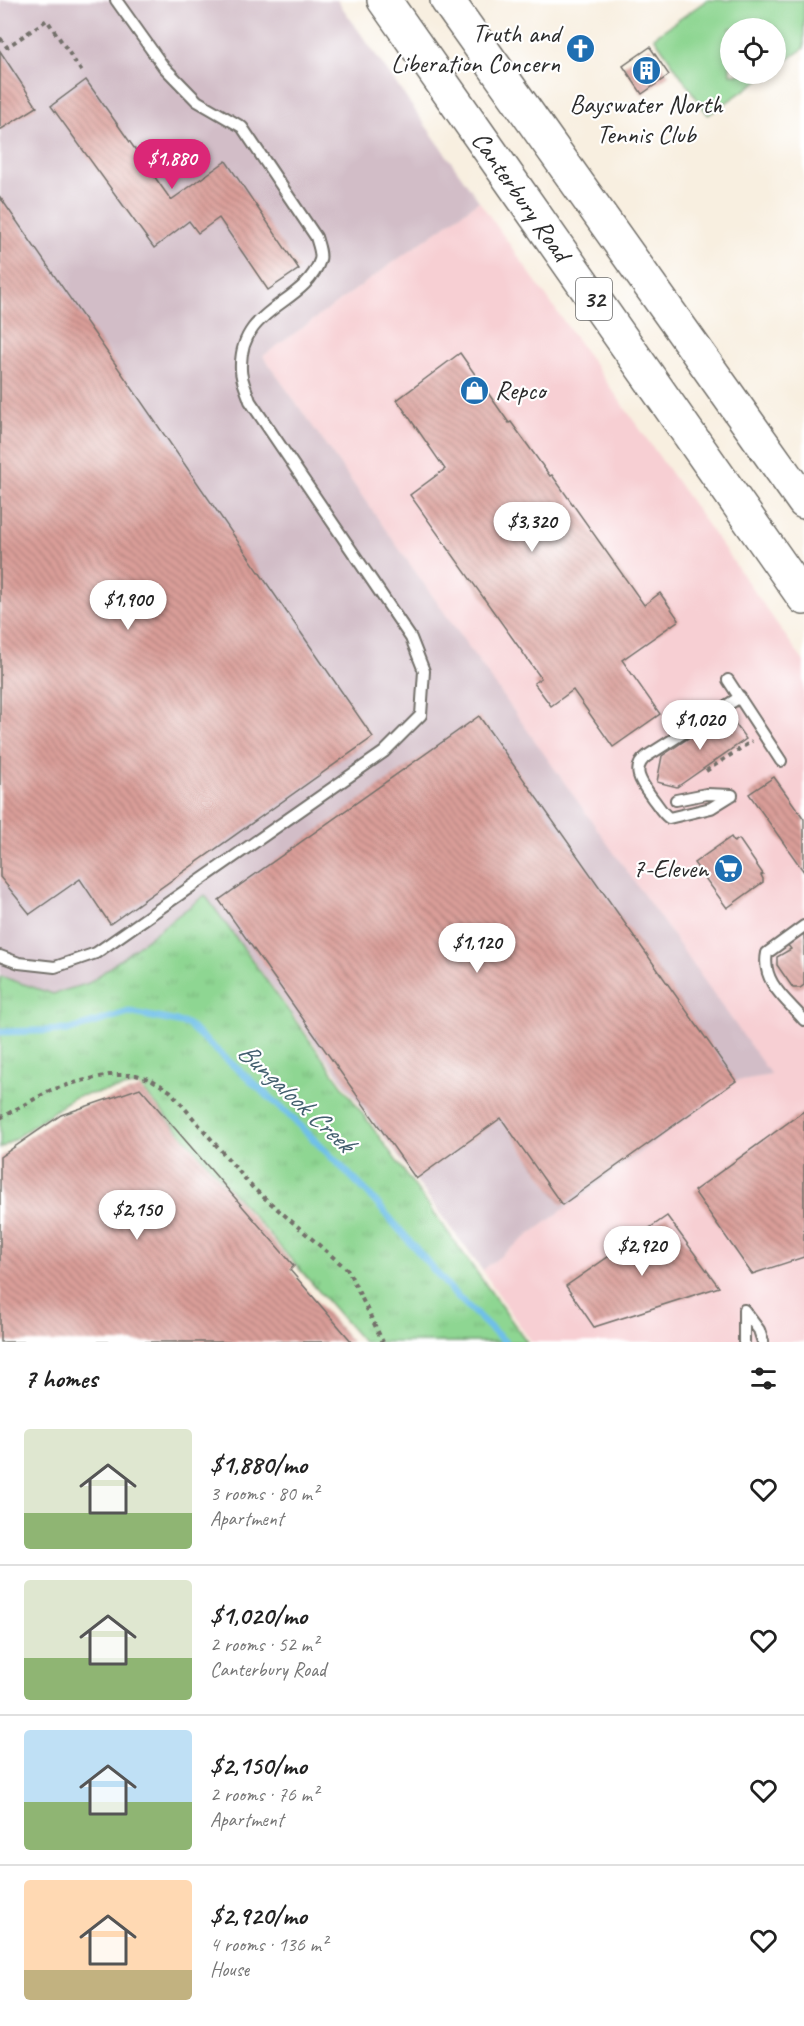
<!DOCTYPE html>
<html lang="en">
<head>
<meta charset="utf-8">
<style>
  body { margin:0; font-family:Caveat,sans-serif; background:#f6f6f6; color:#222; height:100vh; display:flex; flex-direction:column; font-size:22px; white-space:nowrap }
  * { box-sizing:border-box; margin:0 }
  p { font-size:20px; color:#767676 }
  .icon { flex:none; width:33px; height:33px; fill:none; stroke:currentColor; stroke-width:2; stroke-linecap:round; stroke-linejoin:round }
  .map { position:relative; height:1342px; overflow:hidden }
  .panel { display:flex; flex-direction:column; background:#fff; flex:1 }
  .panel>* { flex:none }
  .controls { position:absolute; left:720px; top:18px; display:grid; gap:12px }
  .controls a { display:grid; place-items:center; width:66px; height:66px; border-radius:50%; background:#fff; box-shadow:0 3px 9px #0003; font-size:30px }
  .price { position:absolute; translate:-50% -51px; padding:0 14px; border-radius:21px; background:#fff; color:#222; font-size:20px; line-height:39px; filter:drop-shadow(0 2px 3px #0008) }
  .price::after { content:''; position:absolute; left:50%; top:36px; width:18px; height:14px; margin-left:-9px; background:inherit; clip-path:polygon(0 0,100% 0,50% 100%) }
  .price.current { background:#db2777; color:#fff }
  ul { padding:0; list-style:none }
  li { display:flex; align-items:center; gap:18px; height:150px; padding:0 24px }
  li+li { border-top:2px solid #e0e0e0 }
  li span { display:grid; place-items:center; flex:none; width:168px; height:120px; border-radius:6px; color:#555 }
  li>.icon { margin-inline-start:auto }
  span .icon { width:72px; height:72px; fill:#fffc; stroke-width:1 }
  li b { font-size:26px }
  h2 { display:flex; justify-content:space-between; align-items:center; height:72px; padding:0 24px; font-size:26px }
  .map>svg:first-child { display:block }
  .built { fill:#f7cfd3 }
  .industrial { fill:#d2bdc7 }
  .park { fill:url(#park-tufts); stroke:#5c805e; stroke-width:1.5 }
  .pitch { fill:#8ed692; stroke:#5c805e; stroke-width:1.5 }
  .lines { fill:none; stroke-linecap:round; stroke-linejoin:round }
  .stream { stroke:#6ebfe9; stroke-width:7 }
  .building { fill:url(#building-back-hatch) }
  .lane-casing { stroke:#73706a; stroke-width:14 }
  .primary-casing { stroke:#73706a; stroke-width:36 }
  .path { stroke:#73706a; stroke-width:4; stroke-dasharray:4.5 4.5; stroke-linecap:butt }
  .lane { stroke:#fff; stroke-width:10 }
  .primary { stroke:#fff; stroke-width:33 }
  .labels { text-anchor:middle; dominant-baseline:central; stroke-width:4.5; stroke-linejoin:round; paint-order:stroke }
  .shield { fill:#fff; stroke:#6b6b6b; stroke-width:1.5 }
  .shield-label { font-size:24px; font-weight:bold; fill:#2b2b2b }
  .poi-label { font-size:26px; fill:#2b2b2b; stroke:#fff; text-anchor:end }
  .street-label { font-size:26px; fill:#2b2b2b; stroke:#fff }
  .water-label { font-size:27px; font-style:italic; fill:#425f6e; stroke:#fff }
</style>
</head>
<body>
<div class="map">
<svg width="804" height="1342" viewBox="0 0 804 1342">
  <defs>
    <pattern id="park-tufts" width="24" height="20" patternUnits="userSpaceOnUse" patternTransform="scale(1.5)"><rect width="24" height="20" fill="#8ed692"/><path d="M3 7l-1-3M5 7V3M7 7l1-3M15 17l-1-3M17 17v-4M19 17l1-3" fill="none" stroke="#7bb87e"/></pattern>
    <pattern id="building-back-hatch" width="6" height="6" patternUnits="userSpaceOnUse" patternTransform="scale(1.5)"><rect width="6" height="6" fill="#da9e99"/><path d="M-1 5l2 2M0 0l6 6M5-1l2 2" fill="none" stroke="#b1817d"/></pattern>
  </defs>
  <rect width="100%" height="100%" fill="#fff"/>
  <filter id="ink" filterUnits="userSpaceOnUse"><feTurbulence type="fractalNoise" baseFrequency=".0167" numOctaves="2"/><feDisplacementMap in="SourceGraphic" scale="12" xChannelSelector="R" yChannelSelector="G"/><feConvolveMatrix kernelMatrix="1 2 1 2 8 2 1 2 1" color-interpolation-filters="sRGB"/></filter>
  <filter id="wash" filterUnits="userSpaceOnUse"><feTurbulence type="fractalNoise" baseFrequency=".008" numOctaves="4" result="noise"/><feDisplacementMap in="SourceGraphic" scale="24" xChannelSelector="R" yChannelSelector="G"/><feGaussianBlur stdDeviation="1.35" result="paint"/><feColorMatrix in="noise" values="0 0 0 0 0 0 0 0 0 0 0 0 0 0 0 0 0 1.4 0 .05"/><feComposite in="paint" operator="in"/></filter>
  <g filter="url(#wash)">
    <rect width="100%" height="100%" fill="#f8efe0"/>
    <path class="built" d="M479 201 804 662V1342H531L482 1270 736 1081 770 1075 263 356Z"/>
    <path class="industrial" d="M0 0H337L479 201 263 356 771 1075 736 1081 482 1270 205 895 89 983 53 994 0 976Z"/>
    <path class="park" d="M205 895 527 1342H363L139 1085 74 1097 0 1149V976L53 994 89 983Z"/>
    <path class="pitch" d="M707 0H804V48L776 68V28H730V74H768L708 115 654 37Z"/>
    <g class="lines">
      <path class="stream" d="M0 1032 70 1030 129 1012 187 1024 288 1114 368 1193 453 1292 505 1342"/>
    </g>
    <g id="blocks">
      <path class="building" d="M650 47 669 75 642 94 623 66Z
        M0 51 37 107 0 130Z
        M86 80 171 200 226 161 299 269 268 290 219 218 198 233 189 221 154 248 51 106Z
        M0 197 373 737 110 924 80 879 30 914 0 877Z
        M460 353 509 423 511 422 550 476 552 475 644 605 660 593 679 620 622 660 660 714 613 747 573 690 551 706 534 683 541 678 410 495 445 469 397 400Z
        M727 712 746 739 677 787 657 782 662 756Z
        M479 716 736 1081 562 1205 501 1118 416 1179 219 900Z
        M774 777 804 819V872L749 794Z
        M731 837 734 842 739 839 763 874 761 875 763 879V882L727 908 694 863Z
        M804 933V985L800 988H793L777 965V957L791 949 787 944Z
        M140 1088 294 1266 290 1270 352 1342H0V1157L61 1115Z
        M804 1111V1257L752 1274 694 1191Z
        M667 1216 719 1287 594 1327 566 1286Z"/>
    </g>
  </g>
  <g filter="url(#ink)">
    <use href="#blocks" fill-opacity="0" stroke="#73706a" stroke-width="1.5"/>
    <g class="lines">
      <defs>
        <path id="lane" d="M728 680 781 761
          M732 795 711 808 669 818C662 813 658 805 653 799 643 785 629 769 647 756L740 697
          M676 800 706 794 732 795
          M804 926 767 953C761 982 787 1000 804 1020
          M0 956 19 963 55 967 96 953 384 752 421 715 424 671 411 638 250 401C247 391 241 380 241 370 238 306 305 306 320 260 322 254 318 244 316 237L242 127 197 101 163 66 116 0
          M744 1310 759 1330 763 1342
          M744 1310V1342"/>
        <path id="primary" d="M384 0 804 598
          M447 0 804 502"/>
      </defs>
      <use href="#lane" class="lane-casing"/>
      <use href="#primary" class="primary-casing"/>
      <path class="path" d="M0 38 7 47 47 20 82 72
        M706 771 752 741
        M0 1118 51 1090 81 1081 109 1075H136L152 1080 170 1091 253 1188 348 1270 383 1342"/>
      <use href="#lane" class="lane"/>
      <use href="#primary" class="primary"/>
    </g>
  </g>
  <defs>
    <symbol id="church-disc" viewBox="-11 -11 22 22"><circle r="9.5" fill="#1f6fb2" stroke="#fff"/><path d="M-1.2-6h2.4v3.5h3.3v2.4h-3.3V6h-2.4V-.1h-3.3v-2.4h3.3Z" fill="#fff"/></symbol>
    <symbol id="building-disc" viewBox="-11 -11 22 22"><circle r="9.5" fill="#1f6fb2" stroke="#fff"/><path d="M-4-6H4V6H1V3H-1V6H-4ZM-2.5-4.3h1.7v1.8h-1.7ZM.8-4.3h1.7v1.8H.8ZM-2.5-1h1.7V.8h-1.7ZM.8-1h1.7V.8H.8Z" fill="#fff"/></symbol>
    <symbol id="shop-disc" viewBox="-11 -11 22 22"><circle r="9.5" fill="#1f6fb2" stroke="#fff"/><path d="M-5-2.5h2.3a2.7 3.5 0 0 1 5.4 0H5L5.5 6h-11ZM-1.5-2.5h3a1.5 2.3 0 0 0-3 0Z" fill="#fff"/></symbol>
    <symbol id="supermarket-disc" viewBox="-11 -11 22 22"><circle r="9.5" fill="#1f6fb2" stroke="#fff"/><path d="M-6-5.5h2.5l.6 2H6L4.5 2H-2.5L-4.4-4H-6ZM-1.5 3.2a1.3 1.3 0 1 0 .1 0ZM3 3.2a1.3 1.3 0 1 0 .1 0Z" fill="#fff"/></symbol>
  </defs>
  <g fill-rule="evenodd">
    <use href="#church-disc" x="564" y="32" width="33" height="33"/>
    <use href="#building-disc" x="630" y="54" width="33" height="33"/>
    <use href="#shop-disc" x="458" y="374" width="33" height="33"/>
    <use href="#supermarket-disc" x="712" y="852" width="33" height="33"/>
  </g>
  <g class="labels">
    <rect class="shield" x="576" y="278" width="36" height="42" rx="4.5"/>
    <g class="shield-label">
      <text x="594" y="299">32</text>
    </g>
    <g class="poi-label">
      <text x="560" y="33">Truth and<tspan x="560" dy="30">Liberation Concern</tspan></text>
      <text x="646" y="104" text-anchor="middle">Bayswater North<tspan x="646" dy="30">Tennis Club</tspan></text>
      <text x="495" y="390" text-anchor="start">Repco</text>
      <text x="708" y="868">7-Eleven</text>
    </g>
    <g class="street-label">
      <text transform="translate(521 196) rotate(55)">Canterbury Road</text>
    </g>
    <g class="water-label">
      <text transform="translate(296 1097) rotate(43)">Bungalook Creek</text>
    </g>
  </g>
</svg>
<div class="controls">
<a><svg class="icon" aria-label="locate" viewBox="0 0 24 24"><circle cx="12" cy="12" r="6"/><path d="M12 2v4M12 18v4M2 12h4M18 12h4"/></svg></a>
</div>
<b class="price current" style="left:172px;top:190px">$1,880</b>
<b class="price" style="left:532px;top:553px">$3,320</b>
<b class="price" style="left:128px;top:631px">$1,900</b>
<b class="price" style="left:700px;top:751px">$1,020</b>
<b class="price" style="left:477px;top:974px">$1,120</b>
<b class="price" style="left:137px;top:1241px">$2,150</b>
<b class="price" style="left:642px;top:1277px">$2,920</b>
</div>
<section class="panel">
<h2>7 homes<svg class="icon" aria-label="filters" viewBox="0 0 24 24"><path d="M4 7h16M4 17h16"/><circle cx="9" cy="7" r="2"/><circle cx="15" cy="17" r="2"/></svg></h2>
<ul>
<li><span style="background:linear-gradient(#dfe7d0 70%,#8fb573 0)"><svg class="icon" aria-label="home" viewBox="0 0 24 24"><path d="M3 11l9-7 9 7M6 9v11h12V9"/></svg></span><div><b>$1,880/mo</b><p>3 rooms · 80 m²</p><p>Apartment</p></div><svg class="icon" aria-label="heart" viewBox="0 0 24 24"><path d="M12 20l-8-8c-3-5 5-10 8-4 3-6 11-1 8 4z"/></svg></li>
<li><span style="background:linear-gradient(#dfe7d0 65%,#8fb573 0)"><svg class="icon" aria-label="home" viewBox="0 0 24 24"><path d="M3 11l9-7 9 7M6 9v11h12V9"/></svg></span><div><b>$1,020/mo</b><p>2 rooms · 52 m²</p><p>Canterbury Road</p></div><svg class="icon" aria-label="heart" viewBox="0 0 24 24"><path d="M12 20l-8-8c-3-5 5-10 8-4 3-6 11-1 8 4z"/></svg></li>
<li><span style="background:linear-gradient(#bfe0f5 60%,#8fb573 0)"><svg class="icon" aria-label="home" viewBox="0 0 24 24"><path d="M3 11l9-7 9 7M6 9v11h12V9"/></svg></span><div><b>$2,150/mo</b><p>2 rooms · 76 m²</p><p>Apartment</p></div><svg class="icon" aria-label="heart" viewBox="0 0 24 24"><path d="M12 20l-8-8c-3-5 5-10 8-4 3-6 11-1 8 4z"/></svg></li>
<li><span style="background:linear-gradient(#ffd9b3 75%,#c2b280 0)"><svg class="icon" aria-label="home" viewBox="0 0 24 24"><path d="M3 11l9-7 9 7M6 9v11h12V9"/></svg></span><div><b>$2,920/mo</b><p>4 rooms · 136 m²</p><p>House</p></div><svg class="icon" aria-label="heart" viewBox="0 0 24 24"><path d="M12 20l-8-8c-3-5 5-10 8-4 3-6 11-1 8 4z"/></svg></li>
</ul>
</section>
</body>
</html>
